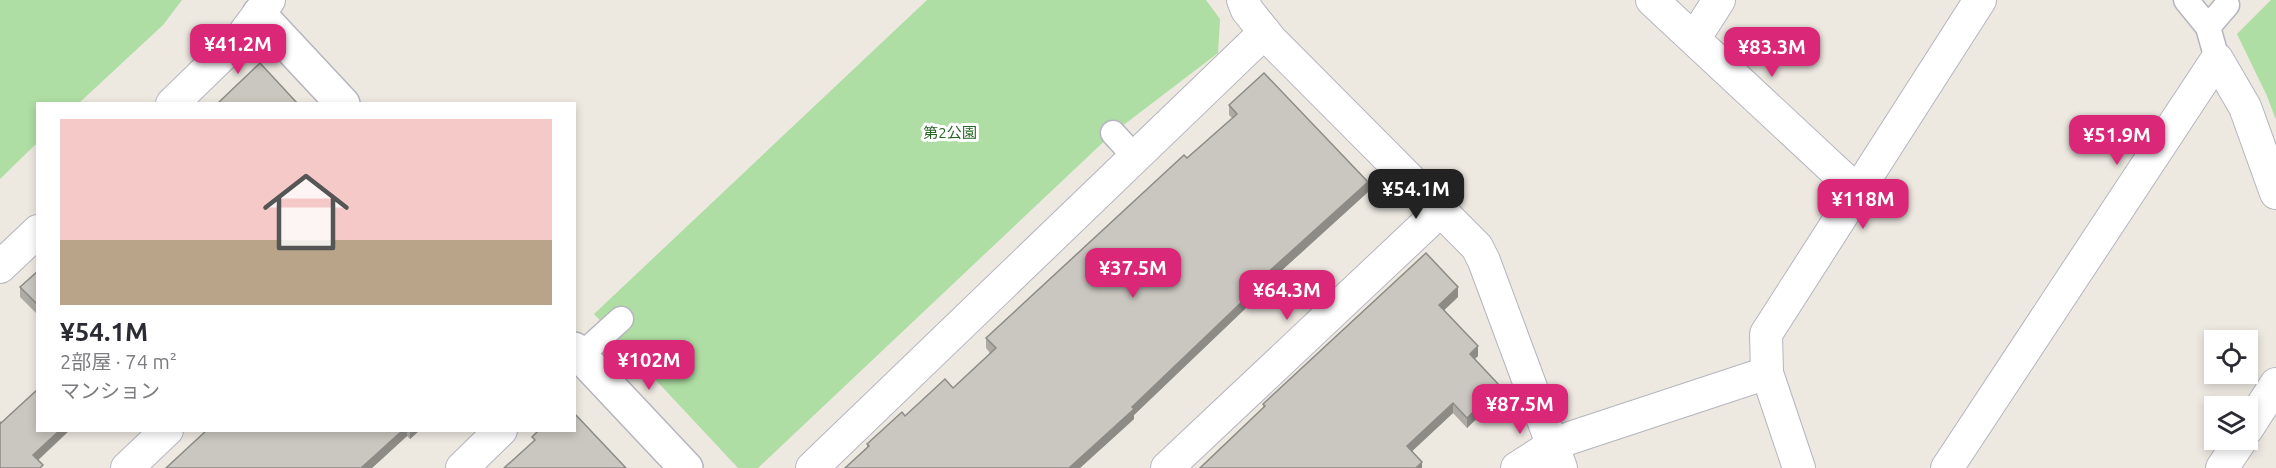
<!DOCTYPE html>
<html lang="ja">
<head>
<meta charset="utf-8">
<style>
  body { margin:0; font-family:Ubuntu,"Noto Sans JP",sans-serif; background:#f2f2f3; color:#2b2b33; height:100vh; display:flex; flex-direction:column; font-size:22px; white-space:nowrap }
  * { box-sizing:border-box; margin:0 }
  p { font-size:20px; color:#7c7c81 }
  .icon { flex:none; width:33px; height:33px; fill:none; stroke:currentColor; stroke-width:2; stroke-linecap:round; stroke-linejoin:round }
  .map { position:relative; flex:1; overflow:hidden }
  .drawer { position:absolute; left:36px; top:102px; width:540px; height:330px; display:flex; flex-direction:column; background:#fff; border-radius:0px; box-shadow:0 3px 9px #0003 }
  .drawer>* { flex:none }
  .buttons { position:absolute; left:2204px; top:330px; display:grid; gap:12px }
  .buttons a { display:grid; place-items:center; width:54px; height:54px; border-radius:0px; background:#fff; box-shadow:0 3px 9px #0003; font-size:30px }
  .price { position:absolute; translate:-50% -51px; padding:0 14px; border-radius:12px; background:#db2777; color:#fff; font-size:20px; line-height:39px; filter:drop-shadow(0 2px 3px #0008) }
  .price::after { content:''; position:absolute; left:50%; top:36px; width:18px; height:14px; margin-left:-9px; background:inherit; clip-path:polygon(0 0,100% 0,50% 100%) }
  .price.selected { background:#222; color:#fff }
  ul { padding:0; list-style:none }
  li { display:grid; align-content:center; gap:12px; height:318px; padding:0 24px }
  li+li { border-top:2px solid #e1e1e2 }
  li span { display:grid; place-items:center; height:186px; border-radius:0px; color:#555 }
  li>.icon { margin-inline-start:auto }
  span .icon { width:108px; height:108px; fill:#fffc; stroke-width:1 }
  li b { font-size:26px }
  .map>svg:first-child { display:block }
  .green { fill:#aedea3 }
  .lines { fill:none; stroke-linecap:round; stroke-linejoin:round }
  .pedestrian-casing { stroke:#b4b5bf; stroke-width:27 }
  .minor-casing { stroke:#b4b5bf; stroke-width:34 }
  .tertiary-casing { stroke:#b4b5bf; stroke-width:36 }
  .pedestrian { stroke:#fff; stroke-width:24 }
  .minor { stroke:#fff; stroke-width:32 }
  .tertiary { stroke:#fff; stroke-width:33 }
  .wall { fill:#adaba4 }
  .shaded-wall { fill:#8d8b86 }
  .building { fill:#c9c7bf; stroke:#8d8b86; stroke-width:1.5 }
  .labels { text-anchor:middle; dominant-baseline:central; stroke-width:6; stroke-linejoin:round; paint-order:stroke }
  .park-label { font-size:15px; fill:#266422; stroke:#fff }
</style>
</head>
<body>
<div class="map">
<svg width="2276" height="468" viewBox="0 0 2276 468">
  <rect width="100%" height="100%" fill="#ede9e1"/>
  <path class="green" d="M0 0H182L163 25 79 103 38 104 37 143 0 179Z
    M927 0H1206L1220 19 1218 53 1113 133 758 468H738L594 314Z
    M2271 0H2276V120L2267 96 2237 34Z"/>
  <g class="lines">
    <defs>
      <path id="pedestrian" d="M2186 0 2208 27 2217 59
        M2208 27 2227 5
        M1113 133 1135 157
        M580 356 621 319"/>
      <path id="minor" d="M1243 0 1247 10 1271 40 1477 247 1484 261 1561 468
        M1652 0 1858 192
        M1694 39 1719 0
        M172 104 243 35 269 0
        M0 267 38 231
        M2247 429 2276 384
        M127 468 167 430
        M462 468 501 430
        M812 468 1265 32
        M1167 468 1441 210
        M1517 468 1548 448 1570 438 1767 373
        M1799 468 1767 373 1766 334 1980 0
        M1947 468 2217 59 2245 107 2276 193
        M2222 468 2241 440"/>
      <path id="tertiary" d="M259 14 343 104
        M574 349 686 468"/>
    </defs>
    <use href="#pedestrian" class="pedestrian-casing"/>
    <use href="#minor" class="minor-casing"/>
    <use href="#tertiary" class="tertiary-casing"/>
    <use href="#pedestrian" class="pedestrian"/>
    <use href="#minor" class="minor"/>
    <use href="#tertiary" class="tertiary"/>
  </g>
  <path class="wall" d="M1229 105 1368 192 1247 302V307L1134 415V419L1080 468H845L867 447V444L905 416 953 388 990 353 986 348V338L1232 118 1229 115Z
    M38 271V315L20 297V287Z
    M1458 297 1444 310 1478 356 1475 359 1500 396 1467 428 1453 413 1412 451 1422 468 1263 408V404Z
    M204 430H420L410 439 407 436 372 468H166L204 433Z"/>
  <path class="shaded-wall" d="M1368 182V192L1247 302V307L1134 415V419L1080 468H1069L1132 407 1244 294Z
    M1458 287V297L1439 315V305Z
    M1478 346V356L1470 363V354Z
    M1500 386V396L1467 428V418Z
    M1453 403V413L1407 456V446Z
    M60 430H70L33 465V455Z
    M403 430H407V436L372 468H361Z
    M410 430H420L410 439Z
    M1422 462V468H1416Z"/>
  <path class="building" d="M260 63 298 104H217Z
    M1264 73 1368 182 1244 294 1247 297 1132 407 1134 409 1069 468H845L869 446 867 444 902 412 905 416 945 379 953 388 996 348 986 338 1184 155 1187 158 1237 114 1229 105Z
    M1426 253 1458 287 1439 305 1478 346 1470 354 1500 386 1467 418 1453 403 1407 446 1422 462 1416 468H1200L1265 406 1263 404Z
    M38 271V305L20 287Z
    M38 389V430H60L33 455 43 465 40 468H0V422L1 423Z
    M574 413 626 468H504L535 440 532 437 539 430H574Z
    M207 430H403L361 468H166Z"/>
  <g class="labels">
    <g class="park-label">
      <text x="950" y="132">第2公園</text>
    </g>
  </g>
</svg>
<div class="buttons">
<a><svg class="icon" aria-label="locate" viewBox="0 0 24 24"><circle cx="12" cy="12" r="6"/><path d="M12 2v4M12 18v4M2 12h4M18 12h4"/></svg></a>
<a><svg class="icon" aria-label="layers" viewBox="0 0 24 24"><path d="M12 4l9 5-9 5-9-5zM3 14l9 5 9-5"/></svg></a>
</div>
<b class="price" style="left:238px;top:75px">¥41.2M</b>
<b class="price" style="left:1772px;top:78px">¥83.3M</b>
<b class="price" style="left:2117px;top:166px">¥51.9M</b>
<b class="price selected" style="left:1416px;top:220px">¥54.1M</b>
<b class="price" style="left:1863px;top:230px">¥118M</b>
<b class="price" style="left:1133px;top:299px">¥37.5M</b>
<b class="price" style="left:1287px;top:321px">¥64.3M</b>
<b class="price" style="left:649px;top:391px">¥102M</b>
<b class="price" style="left:1520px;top:435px">¥87.5M</b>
<section class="drawer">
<ul>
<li><span style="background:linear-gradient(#f6c9c9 65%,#b9a48a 0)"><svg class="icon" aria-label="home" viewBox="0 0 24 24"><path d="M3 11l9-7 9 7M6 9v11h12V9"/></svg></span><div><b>¥54.1M</b><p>2部屋 · 74 m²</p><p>マンション</p></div></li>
</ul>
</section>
</div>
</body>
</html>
